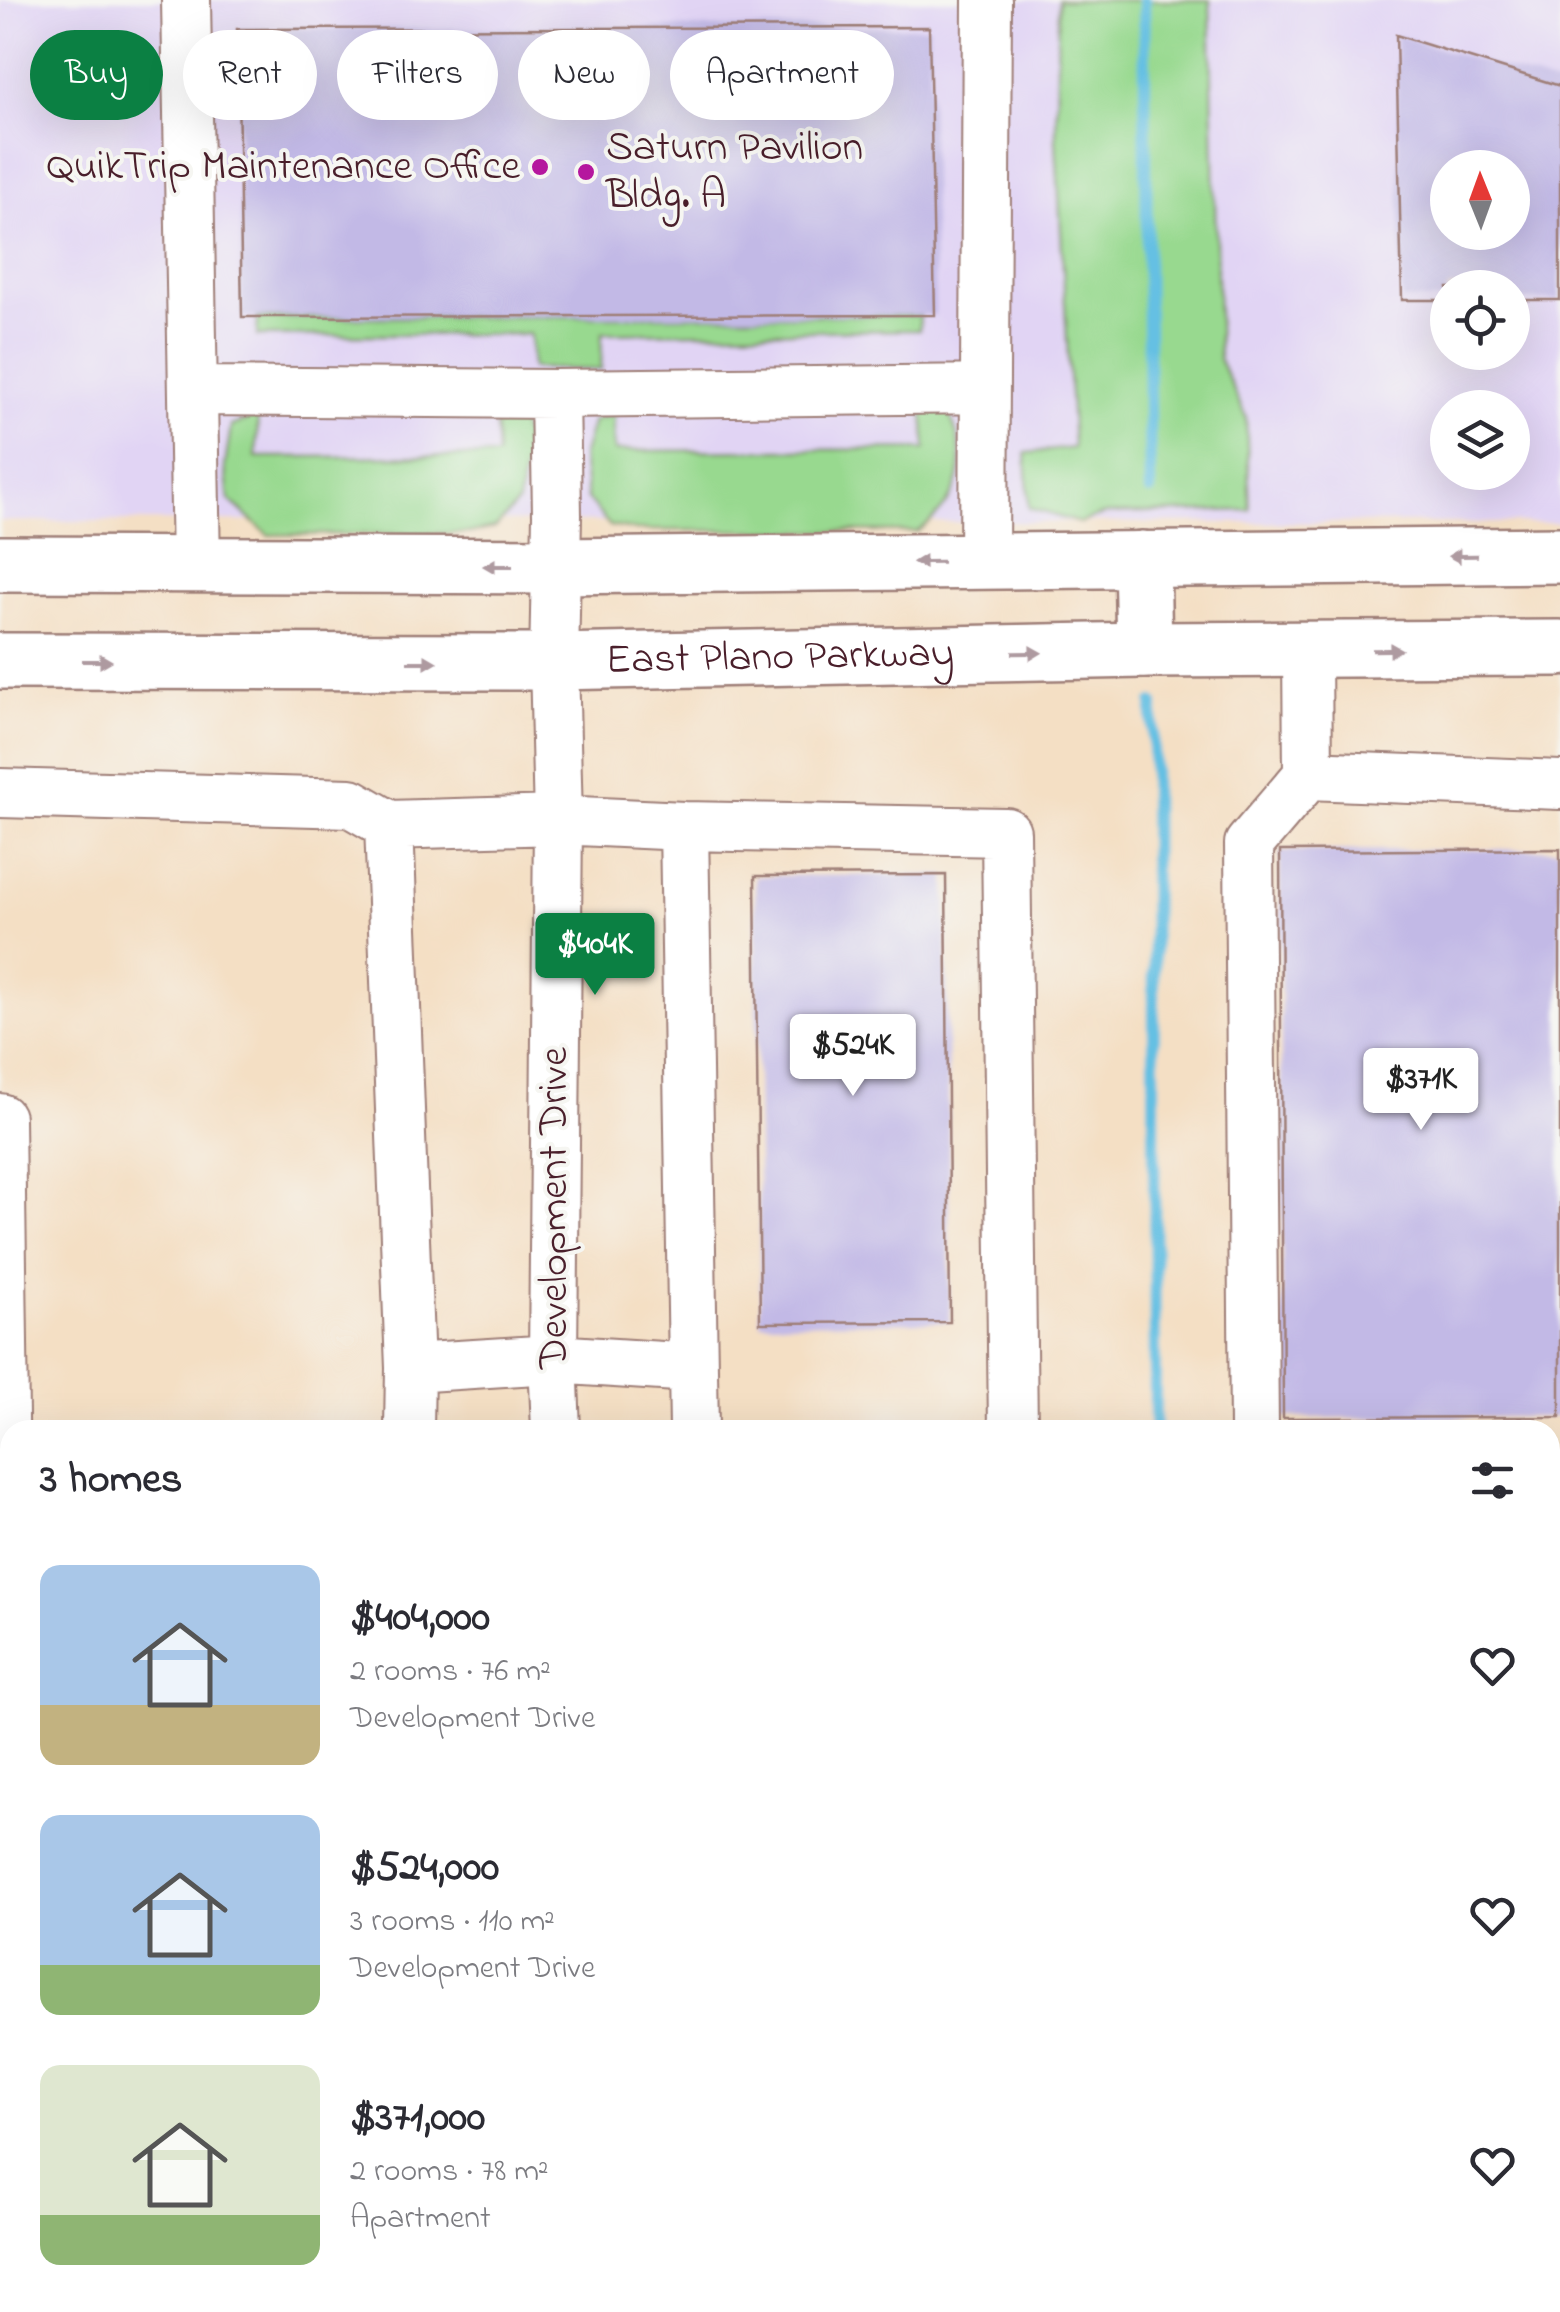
<!DOCTYPE html>
<html lang="en">
<head>
<meta charset="utf-8">
<style>
  body { margin:0; font-family:"Indie Flower",sans-serif; background:#f2f2f3; color:#2b2b33; height:100vh; display:flex; flex-direction:column; font-size:38px; white-space:nowrap }
  * { box-sizing:border-box; margin:0 }
  p { font-size:32px; color:#7c7c81 }
  .icon { flex:none; width:55px; height:55px; fill:none; stroke:currentColor; stroke-width:2; stroke-linecap:round; stroke-linejoin:round }
  .map { position:relative; flex:1; overflow:hidden }
  .drawer { position:absolute; left:0px; top:1420px; width:1560px; height:892px; display:flex; flex-direction:column; background:#fff; border-radius:30px 30px 0 0; box-shadow:0 10px 40px #0002 }
  .drawer>* { flex:none }
  .banner { position:absolute; left:30px; top:30px; width:1000px; height:90px; display:flex; gap:20px }
  .needle { width:65px; rotate:359deg }
  .fabs { position:absolute; left:1430px; top:150px; display:grid; gap:20px }
  .fabs a { display:grid; place-items:center; width:100px; height:100px; border-radius:50%; background:#fff; box-shadow:0 10px 40px #0002; font-size:50px }
  .price { position:absolute; translate:-50% -85px; padding:0 22px; border-radius:10px; background:#fff; color:#222; font-size:32px; line-height:65px; filter:drop-shadow(0 2px 5px #0008) }
  .price::after { content:''; position:absolute; left:50%; top:60px; width:30px; height:22px; margin-left:-15px; background:inherit; clip-path:polygon(0 0,100% 0,50% 100%) }
  .price.current { background:#0b8043; color:#fff }
  ul { padding:0; list-style:none }
  li { display:flex; align-items:center; gap:30px; height:250px; padding:0 40px }
  li span { display:grid; place-items:center; flex:none; width:280px; height:200px; border-radius:20px; color:#555 }
  li>.icon { margin-inline-start:auto }
  span .icon { width:120px; height:120px; fill:#fffc; stroke-width:1 }
  li b { font-size:42px }
  h2 { display:flex; justify-content:space-between; align-items:center; height:120px; padding:0 40px; font-size:42px }
  .chip { padding:0 35px; border-radius:45px; background:#fff; box-shadow:0 10px 40px #0002; font-size:35px; line-height:90px }
  .chip.current { background:#0b8043; color:#fff }
  .map>svg:first-child { display:block }
  .built { fill:#e1d4f4; fill-rule:evenodd }
  .green { fill:#98d98f; stroke:#717c5d; stroke-width:2.5 }
  .lines { fill:none; stroke-linecap:round; stroke-linejoin:round }
  .stream { stroke:#65c0e3; stroke-width:12 }
  .building { fill:#c2b9e6; fill-rule:evenodd }
  .minor-casing { stroke:#9f7f78; stroke-width:52 }
  .major-casing { stroke:#9f7f78; stroke-width:60 }
  .minor { stroke:#fff; stroke-width:48 }
  .major { stroke:#fff; stroke-width:55 }
  .oneway { fill:#ae9aa0 }
  .poi-dot { fill:#b5179e; stroke:#f6f6f2; stroke-width:4 }
  .labels { text-anchor:middle; dominant-baseline:central; stroke-width:8; stroke-linejoin:round; paint-order:stroke }
  .poi-label { font-size:42px; fill:#4a1f2b; stroke:#f6f6f2; text-anchor:start }
  .street-label { font-size:42px; fill:#4a1f2b; stroke:#f6f6f2 }
</style>
</head>
<body>
<div class="map">
<svg width="1560" height="2312" viewBox="0 0 1560 2312">
  <rect width="100%" height="100%" fill="#f6f6f2"/>
  <filter id="ink" filterUnits="userSpaceOnUse"><feTurbulence type="fractalNoise" baseFrequency=".01" numOctaves="2"/><feDisplacementMap in="SourceGraphic" scale="20" xChannelSelector="R" yChannelSelector="G"/><feConvolveMatrix kernelMatrix="1 2 1 2 8 2 1 2 1" color-interpolation-filters="sRGB"/></filter>
  <filter id="wash" filterUnits="userSpaceOnUse"><feTurbulence type="fractalNoise" baseFrequency=".0048" numOctaves="4" result="noise"/><feDisplacementMap in="SourceGraphic" scale="40" xChannelSelector="R" yChannelSelector="G"/><feGaussianBlur stdDeviation="2.25" result="paint"/><feColorMatrix in="noise" values="0 0 0 0 0 0 0 0 0 0 0 0 0 0 0 0 0 1.4 0 .05"/><feComposite in="paint" operator="in"/></filter>
  <g filter="url(#wash)">
    <rect width="100%" height="100%" fill="#f4dfc4"/>
    <path class="built" d="M0 0H1560V523L0 521ZM1448 168H1512V232H1448ZM1448 288H1512V352H1448ZM1448 408H1512V472H1448Z"/>
    <path class="green" d="M1058 0H1210L1219 359 1246 417 1250 510 1105 514 1079 523 1029 508 1026 453 1073 448 1056 141Z
      M920 315 919 330 602 333 601 370 532 368 530 334 257 336 258 318Z
      M923 409 948 411C971 460 963 500 917 532L633 530 610 526 587 499 582 457 593 420 613 415 614 451 926 449Z
      M495 414 520 418 527 449 518 503 495 528 468 533 268 535 229 500 225 466 231 426 258 416 256 457 497 456Z"/>
    <g class="lines">
      <path class="stream" d="M1144 0 1150 490
        M1153 703 1155 1430
        M1265 2302 1275 2312"/>
    </g>
    <g id="blocks">
      <path class="building" d="M929 27 935 315 242 317 237 29Z
        M1396 35 1560 86V300H1512V288H1448V300H1402ZM1448 168H1512V232H1448Z
        M1560 849V1417L1283 1418 1280 851Z
        M946 875 950 1322 760 1323 755 876Z
        M1550 1795H1560V2066H1550Z"/>
    </g>
  </g>
  <g filter="url(#ink)">
    <use href="#blocks" fill-opacity="0" stroke="#9f7f78" stroke-width="2.5"/>
    <g class="lines">
      <defs>
        <path id="minor" d="M186 0 196 566
          M193 391 555 394 985 389
          M555 394 557 515 554 662 558 820 553 1359 556 1430
          M984 562 987 0
          M1308 775 1560 785
          M0 793 351 803 389 825 558 820 684 826 1006 832 1013 1430
          M389 825 410 1368
          M684 826 694 1430
          M0 1118 8 1716 1 1829
          M409 1430 410 1368 553 1359 693 1368
          M1254 1430 1249 844 1308 775 1307 651
          M1550 1561H1560
          M1550 1726 1560 1725
          M0 1985H10
          M1550 2222H1560"/>
        <g id="major">
          <path d="M1142 559 1144 650"/>
          <path d="M0 564 557 566 1560 555"/>
          <path id="s1" d="M0 661 554 662 1144 650 1560 648"/>
        </g>
      </defs>
      <use href="#minor" class="minor-casing"/>
      <use href="#major" class="major-casing"/>
      <use href="#minor" class="minor"/>
      <use href="#major" class="major"/>
    </g>
    <defs><path id="oneway-solid" d="M-6-.8H1V-3.2L6.5 0L1 3.2V.8H-6Z" transform="scale(2.5)"/></defs>
    <g class="oneway">
      <use href="#oneway-solid" transform="translate(1463 556) rotate(179)"/>
      <use href="#oneway-solid" transform="translate(928 562) rotate(179)"/>
      <use href="#oneway-solid" transform="translate(498 566) rotate(180)"/>
      <use href="#oneway-solid" transform="translate(1387 650) rotate(-1)"/>
      <use href="#oneway-solid" transform="translate(1027 653) rotate(-1)"/>
      <use href="#oneway-solid" transform="translate(97 661)"/>
      <use href="#oneway-solid" transform="translate(422 662)"/>
    </g>
  </g>
  <g class="poi-dot">
    <circle cx="540" cy="167" r="10"/>
    <circle cx="586" cy="172" r="10"/>
  </g>
  <g class="labels">
    <g class="poi-label">
      <text x="606" y="148">Saturn Pavilion<tspan x="606" dy="48">Bldg. A</tspan></text>
      <text x="520" y="167" text-anchor="end">QuikTrip Maintenance Office</text>
    </g>
    <g class="street-label">
      <text stroke="none"><textPath href="#s1" startOffset="780">East Plano Parkway</textPath></text>
      <text transform="translate(555 1208) rotate(-90)">Development Drive</text>
    </g>
  </g>
</svg>
<div class="fabs">
<a><svg class="needle" viewBox="-14 -14 28 28"><path d="M0-13l5 13h-10z" fill="#e53935"/><path d="M0 13l5-13h-10z" fill="#7c7c81"/></svg></a>
<a><svg class="icon" aria-label="locate" viewBox="0 0 24 24"><circle cx="12" cy="12" r="6"/><path d="M12 2v4M12 18v4M2 12h4M18 12h4"/></svg></a>
<a><svg class="icon" aria-label="layers" viewBox="0 0 24 24"><path d="M12 4l9 5-9 5-9-5zM3 14l9 5 9-5"/></svg></a>
</div>
<b class="price current" style="left:595px;top:998px">$404K</b>
<b class="price" style="left:853px;top:1099px">$524K</b>
<b class="price" style="left:1421px;top:1133px">$371K</b>
<div class="banner">
<a class="chip current">Buy</a>
<a class="chip">Rent</a>
<a class="chip">Filters</a>
<a class="chip">New</a>
<a class="chip">Apartment</a>
</div>
<section class="drawer">
<h2>3 homes<svg class="icon" aria-label="filters" viewBox="0 0 24 24"><path d="M4 7h16M4 17h16"/><circle cx="9" cy="7" r="2"/><circle cx="15" cy="17" r="2"/></svg></h2>
<ul>
<li><span style="background:linear-gradient(#a9c7e8 70%,#c2b280 0)"><svg class="icon" aria-label="home" viewBox="0 0 24 24"><path d="M3 11l9-7 9 7M6 9v11h12V9"/></svg></span><div><b>$404,000</b><p>2 rooms · 76 m²</p><p>Development Drive</p></div><svg class="icon" aria-label="heart" viewBox="0 0 24 24"><path d="M12 20l-8-8c-3-5 5-10 8-4 3-6 11-1 8 4z"/></svg></li>
<li><span style="background:linear-gradient(#a9c7e8 75%,#8fb573 0)"><svg class="icon" aria-label="home" viewBox="0 0 24 24"><path d="M3 11l9-7 9 7M6 9v11h12V9"/></svg></span><div><b>$524,000</b><p>3 rooms · 110 m²</p><p>Development Drive</p></div><svg class="icon" aria-label="heart" viewBox="0 0 24 24"><path d="M12 20l-8-8c-3-5 5-10 8-4 3-6 11-1 8 4z"/></svg></li>
<li><span style="background:linear-gradient(#dfe7d0 75%,#8fb573 0)"><svg class="icon" aria-label="home" viewBox="0 0 24 24"><path d="M3 11l9-7 9 7M6 9v11h12V9"/></svg></span><div><b>$371,000</b><p>2 rooms · 78 m²</p><p>Apartment</p></div><svg class="icon" aria-label="heart" viewBox="0 0 24 24"><path d="M12 20l-8-8c-3-5 5-10 8-4 3-6 11-1 8 4z"/></svg></li>
</ul>
</section>
</div>
</body>
</html>
